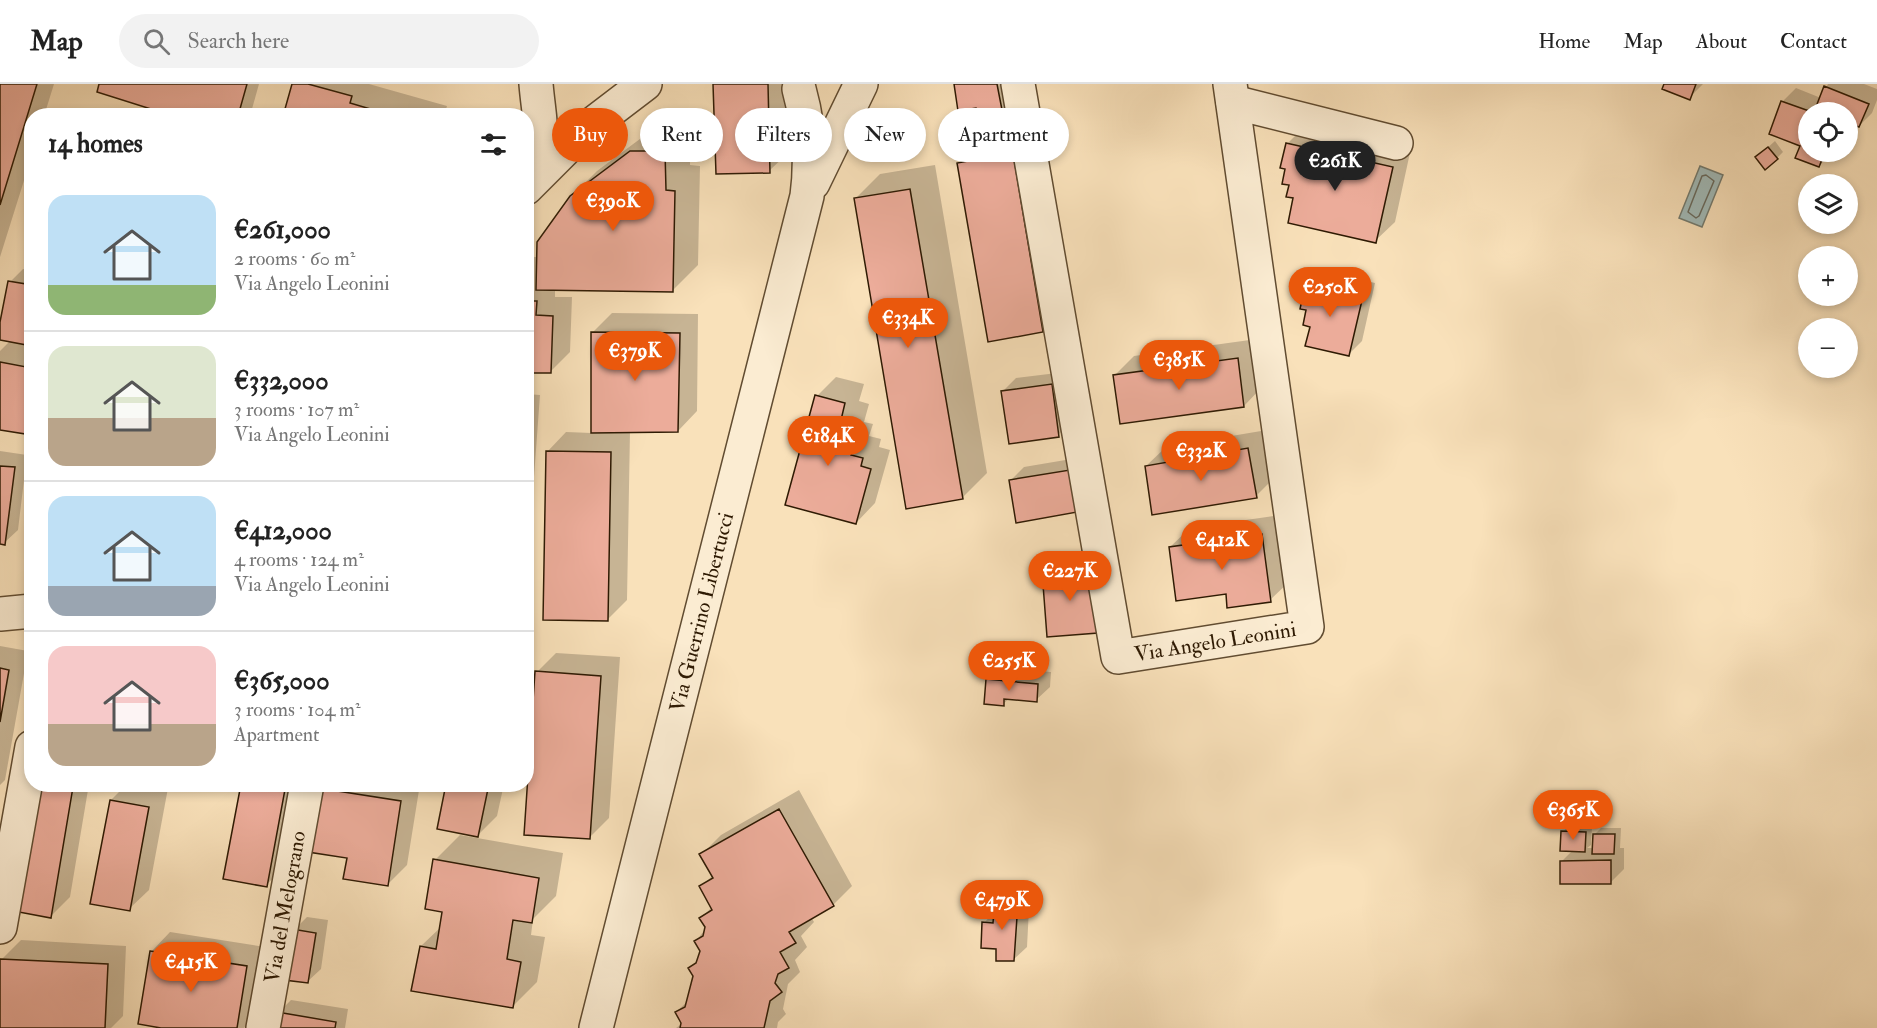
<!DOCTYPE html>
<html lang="en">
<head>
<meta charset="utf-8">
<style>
  body { margin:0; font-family:"IM FELL Double Pica",serif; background:#f2f2f2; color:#222; height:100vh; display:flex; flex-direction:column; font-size:22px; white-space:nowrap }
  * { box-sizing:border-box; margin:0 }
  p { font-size:20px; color:#767676 }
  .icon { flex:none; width:33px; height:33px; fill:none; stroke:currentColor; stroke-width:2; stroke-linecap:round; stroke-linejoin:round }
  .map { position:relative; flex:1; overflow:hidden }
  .sheet { position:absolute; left:24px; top:24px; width:510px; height:684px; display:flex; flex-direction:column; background:#fff; border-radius:24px; box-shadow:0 3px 9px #0003 }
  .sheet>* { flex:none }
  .hud { position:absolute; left:552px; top:24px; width:570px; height:54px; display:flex; gap:12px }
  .fabs { position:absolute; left:1798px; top:18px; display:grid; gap:12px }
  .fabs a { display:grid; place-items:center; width:60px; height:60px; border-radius:50%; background:#fff; box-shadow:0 3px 9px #0003; font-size:30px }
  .price { position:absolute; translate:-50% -51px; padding:0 14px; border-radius:21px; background:#ea580c; color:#fff; font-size:20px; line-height:39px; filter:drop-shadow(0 2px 3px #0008) }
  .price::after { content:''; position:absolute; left:50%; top:36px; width:18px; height:14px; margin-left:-9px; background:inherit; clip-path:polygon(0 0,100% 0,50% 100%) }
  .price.current { background:#222; color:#fff }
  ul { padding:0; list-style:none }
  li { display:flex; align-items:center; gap:18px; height:150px; padding:0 24px }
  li+li { border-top:2px solid #e0e0e0 }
  li span { display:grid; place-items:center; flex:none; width:168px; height:120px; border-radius:18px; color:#555 }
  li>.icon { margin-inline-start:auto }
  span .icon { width:72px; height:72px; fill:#fffc; stroke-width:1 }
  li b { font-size:26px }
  h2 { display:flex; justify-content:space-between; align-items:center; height:72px; padding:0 24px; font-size:26px }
  .pill { padding:0 21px; border-radius:27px; background:#fff; box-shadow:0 3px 9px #0003; font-size:21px; line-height:54px }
  .pill.current { background:#ea580c; color:#fff }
  header { display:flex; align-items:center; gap:36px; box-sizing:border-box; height:84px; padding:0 30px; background:#fff; border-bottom:2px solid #e0e0e0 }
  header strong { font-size:28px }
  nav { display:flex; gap:33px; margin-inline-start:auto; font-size:21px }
  .search { width:420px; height:54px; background:#f2f2f2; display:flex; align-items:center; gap:15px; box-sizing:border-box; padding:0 21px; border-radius:33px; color:#767676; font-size:22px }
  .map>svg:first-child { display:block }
  .water { fill:#a1bbb9; stroke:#737b70; stroke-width:1.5 }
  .shadow { fill:#0003 }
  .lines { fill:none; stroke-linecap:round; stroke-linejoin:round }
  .shore { stroke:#686a5e; stroke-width:1.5 }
  .building { fill:#ecac9a; stroke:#2e1a03; stroke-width:1.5 }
  .minor-casing { stroke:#614c31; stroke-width:36 }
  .minor { stroke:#fbecd2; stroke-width:33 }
  .labels { text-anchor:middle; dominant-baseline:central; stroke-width:5; stroke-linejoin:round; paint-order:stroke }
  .street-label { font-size:21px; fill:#2e1a03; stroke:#fbecd2 }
</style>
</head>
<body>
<header>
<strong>Map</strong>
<div class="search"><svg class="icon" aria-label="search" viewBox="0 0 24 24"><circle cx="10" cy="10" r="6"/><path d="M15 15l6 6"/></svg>Search here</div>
<nav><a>Home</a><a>Map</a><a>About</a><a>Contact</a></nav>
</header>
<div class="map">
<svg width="1877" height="944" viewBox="0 0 1877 944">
  <rect width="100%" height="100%" fill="#f9e1ba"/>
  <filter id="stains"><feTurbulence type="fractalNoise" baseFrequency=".00333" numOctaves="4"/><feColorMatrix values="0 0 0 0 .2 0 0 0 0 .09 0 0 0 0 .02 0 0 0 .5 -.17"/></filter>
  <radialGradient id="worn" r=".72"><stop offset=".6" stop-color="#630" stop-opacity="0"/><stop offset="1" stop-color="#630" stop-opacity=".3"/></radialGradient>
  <path class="water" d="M1700 82 1723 91 1702 143 1679 134Z"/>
  <path class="shadow" d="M0 0H54L44 32H32V71L0 173Z
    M101 0H259L250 32H175Z
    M293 0H369L447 22 444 32H284Z
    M715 0H787L789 68 769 87Z
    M955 0H1013L1016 17 1003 30 977 22Z
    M1666 0H1703L1689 14Z
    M1828 0H1864L1877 5V16L1872 29 1859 42 1848 37V28H1809V68H1832L1819 82 1802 61 1782 18 1796 4 1821 14Z
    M1306 41 1411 64 1395 138 1375 157 1295 113 1286 84 1287 60Z
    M656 43H690V81L700 82 698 181 673 206 555 205V213H572L570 268 551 287H526V173H538L571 113 597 87Z
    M1032 50 1062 228 1043 247 958 79 978 60Z
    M1775 57 1783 68 1777 74 1757 73Z
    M935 81 987 389 962 414 855 115 880 90Z
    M23 185 32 186V349L0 344V267L10 257 0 255V246L10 198Z
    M1321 186 1375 199 1362 257 1349 270 1311 242 1307 199Z
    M612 229 698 230 697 327 678 347H630L627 516 608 535 547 368 566 348 592 349V249Z
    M1257 255 1263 302 1244 322 1115 291 1134 272Z
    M1065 288 1071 338 1058 351 1003 307 1016 294Z
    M836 293 864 300 859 317 869 320 864 338 873 340 869 352 881 355 879 363 890 366 875 419 856 439 817 312Z
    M526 310 540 311 534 393 526 401Z
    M1267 346 1275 393 1256 412 1146 382 1166 363Z
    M0 367 27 371 18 446 4 459H0Z
    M1089 372 1095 413 1011 396 1024 383Z
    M1281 431 1290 497 1270 516 1227 508 1170 463 1190 444Z
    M1106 470 1098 547 1044 488 1057 474Z
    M0 562 28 567 5 696 0 701Z
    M556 569 620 573 609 734 589 754 537 588Z
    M1000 583 1051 588 1050 603 1036 616 1010 614 1003 620 987 596Z
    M32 700H89L70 813 51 832Z
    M127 700 168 704 149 806 129 825 111 716Z
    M243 700H301L286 782 266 801Z
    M323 700H420L407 781 388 800 348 773 319 705Z
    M447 700H504L497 732 478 751Z
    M799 706 852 802 833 821 811 833 814 838 801 852 807 863 795 876 800 888 788 900 783 925 786 930 778 938 777 944H676L682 940 676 928 688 917 695 892 690 884 699 875 701 866 696 857 707 843 701 834 712 823 701 803 713 791 701 771 721 751Z
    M1569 742 1592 743 1591 761 1587 764H1594L1595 750 1601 744H1621L1620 764H1624V785L1611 798 1561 778 1573 766 1563 748Z
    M460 751 563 769 556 812 533 835 531 851 545 853 537 898 512 923 421 862 442 842 444 827 435 776Z
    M1009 804 1030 805 1027 863 1013 876 998 864 984 839 995 827 996 817Z
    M307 833 328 836 321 885 307 898 294 846Z
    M170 848 265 863 254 934 244 944H171L151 868Z
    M21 856 126 862 123 932 111 944H0L1 876Z
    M291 916 348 925 345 944H276L278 929Z"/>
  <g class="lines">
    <path class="shore" d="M1706 91 1714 97 1699 132 1696 134 1688 128 1702 92Z"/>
  </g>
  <path class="building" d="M0 0H37L0 121Z
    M99 0H247L238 32H173L97 8Z
    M292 0H308L352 12 350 19 394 32H283Z
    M713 0H768L770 89 716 90Z
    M954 0H997L1003 31 978 36 976 24 958 27Z
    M1664 0H1696L1690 16 1662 5Z
    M1824 2 1869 20 1859 43 1848 39V28H1814Z
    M1781 17 1812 28H1809V68H1825L1819 83 1795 74 1800 62 1769 50Z
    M1286 59 1393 83 1376 159 1288 139 1293 114 1286 113 1289 101 1282 100 1285 85 1280 84Z
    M1768 63 1778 75 1765 86 1755 73Z
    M630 67H665L666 106 675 107 673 208 536 206 537 158 570 112Z
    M1013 69 1043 248 988 258 957 79Z
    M910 105 963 415 906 425 854 114Z
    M8 197 32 201V262L0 256V238Z
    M1306 198 1363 212 1349 272 1305 262 1310 243 1303 241 1306 226 1300 225Z
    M526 204H531V217H537L536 231 553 232 551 289H526Z
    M591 248 680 249 678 348 591 349Z
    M1238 274 1244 323 1120 340 1113 291Z
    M0 278 32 284V351L0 346Z
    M1052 300 1059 353 1009 360 1001 307Z
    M815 311 845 319 841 336 850 339 845 357 854 359 851 371 863 374 861 382 871 385 856 440 785 421Z
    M1248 364 1257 414 1152 431 1145 382Z
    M546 367 611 368 608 537 543 536Z
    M0 382 15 383 5 461 0 460Z
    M1076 385 1083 427 1016 439 1009 396Z
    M1262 450 1271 518 1227 524 1226 510 1176 517 1169 463Z
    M1093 483 1098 549 1047 553 1042 487Z
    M0 584 9 586 0 638Z
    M535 587 601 592 590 755 524 751Z
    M986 595 1038 600 1037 618 1004 615V622L984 620Z
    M32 700 73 703 51 834 8 826Z
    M241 700H286L267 803 223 795Z
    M446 700H489L478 753 437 745Z
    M318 704 401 717 388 802 343 795 347 774 308 768Z
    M110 716 149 723 130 827 90 820Z
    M779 725 834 822 789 848 796 859 780 868 789 884 778 890 775 899 782 908 770 917 764 944H680L681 939 675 928 685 923 693 892 688 884 696 879 700 867 694 857 703 852 705 843 699 834 712 826 699 802 713 794 699 770Z
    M1561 747 1586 748 1585 768 1560 767Z
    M1593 750H1615L1614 770H1592Z
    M433 775 539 794 532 839 513 836 507 875 521 878 513 924 411 907 420 862 436 865 442 828 425 825Z
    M1611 776V800H1560V777Z
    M995 816 1018 818 1014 877H996V865L981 864 982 838 993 839Z
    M292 845 316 849 308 899 284 896Z
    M150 867 247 882 237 944H161L138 940Z
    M0 875 108 880 105 944H0Z
    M277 928 336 938 335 944H274Z"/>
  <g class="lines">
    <defs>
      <g id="minor">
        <path id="s1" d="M1018 0 1118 573 1307 543 1230 0"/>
        <path d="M1233 18 1396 59"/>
        <path d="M530 98C548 63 539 37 536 0"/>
        <path d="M813 99 861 0"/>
        <path d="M526 104 582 48 645 0"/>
        <path d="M0 530 32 527"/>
        <path d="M0 843 32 663"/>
        <path id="s2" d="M263 944 307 700"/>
        <path id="s3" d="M596 944 807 112C812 75 809 41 799 5"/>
      </g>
    </defs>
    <use href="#minor" class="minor-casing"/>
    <use href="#minor" class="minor"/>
  </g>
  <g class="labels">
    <g class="street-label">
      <text stroke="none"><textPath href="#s3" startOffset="429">Via Guerrino Libertucci</textPath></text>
      <text stroke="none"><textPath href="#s1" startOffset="680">Via Angelo Leonini</textPath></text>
      <text stroke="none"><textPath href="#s2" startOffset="123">Via del Melograno</textPath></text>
    </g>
  </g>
  <rect width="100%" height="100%" filter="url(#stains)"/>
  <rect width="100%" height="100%" fill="url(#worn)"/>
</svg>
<div class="fabs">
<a><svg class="icon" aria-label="locate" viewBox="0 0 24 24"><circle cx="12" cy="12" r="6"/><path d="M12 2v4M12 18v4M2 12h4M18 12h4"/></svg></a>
<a><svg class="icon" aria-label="layers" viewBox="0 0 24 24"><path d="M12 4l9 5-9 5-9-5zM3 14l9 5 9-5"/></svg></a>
<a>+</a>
<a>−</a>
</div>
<b class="price current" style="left:1335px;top:108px">€261K</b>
<b class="price" style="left:613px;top:148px">€390K</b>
<b class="price" style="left:1330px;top:234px">€250K</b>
<b class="price" style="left:908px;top:265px">€334K</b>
<b class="price" style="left:635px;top:298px">€379K</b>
<b class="price" style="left:1179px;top:307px">€385K</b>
<b class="price" style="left:828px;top:383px">€184K</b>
<b class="price" style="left:1201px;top:398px">€332K</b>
<b class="price" style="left:1222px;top:487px">€412K</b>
<b class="price" style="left:1070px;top:518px">€227K</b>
<b class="price" style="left:1009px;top:608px">€255K</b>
<b class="price" style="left:1573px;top:757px">€365K</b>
<b class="price" style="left:1002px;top:847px">€479K</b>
<b class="price" style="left:191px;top:909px">€415K</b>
<div class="hud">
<a class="pill current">Buy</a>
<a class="pill">Rent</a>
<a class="pill">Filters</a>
<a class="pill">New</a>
<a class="pill">Apartment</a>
</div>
<section class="sheet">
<h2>14 homes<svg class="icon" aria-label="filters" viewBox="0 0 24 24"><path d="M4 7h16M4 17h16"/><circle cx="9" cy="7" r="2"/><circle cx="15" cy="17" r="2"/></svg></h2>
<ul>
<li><span style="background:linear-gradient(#bfe0f5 75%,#8fb573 0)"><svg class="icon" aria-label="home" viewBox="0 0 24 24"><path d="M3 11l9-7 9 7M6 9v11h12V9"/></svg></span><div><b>€261,000</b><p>2 rooms · 60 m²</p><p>Via Angelo Leonini</p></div></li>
<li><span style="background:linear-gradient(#dfe7d0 60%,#b9a48a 0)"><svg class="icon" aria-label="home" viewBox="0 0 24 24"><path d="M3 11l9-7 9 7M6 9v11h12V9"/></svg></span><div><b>€332,000</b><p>3 rooms · 107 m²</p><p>Via Angelo Leonini</p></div></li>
<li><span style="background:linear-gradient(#bfe0f5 75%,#9aa5b1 0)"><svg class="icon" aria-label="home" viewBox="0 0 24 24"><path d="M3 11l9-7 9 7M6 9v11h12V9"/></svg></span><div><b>€412,000</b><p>4 rooms · 124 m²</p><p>Via Angelo Leonini</p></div></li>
<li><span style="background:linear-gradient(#f6c9c9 65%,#b9a48a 0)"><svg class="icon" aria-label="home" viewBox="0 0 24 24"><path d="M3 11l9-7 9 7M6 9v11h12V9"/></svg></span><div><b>€365,000</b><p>3 rooms · 104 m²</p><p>Apartment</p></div></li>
</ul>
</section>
</div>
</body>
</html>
